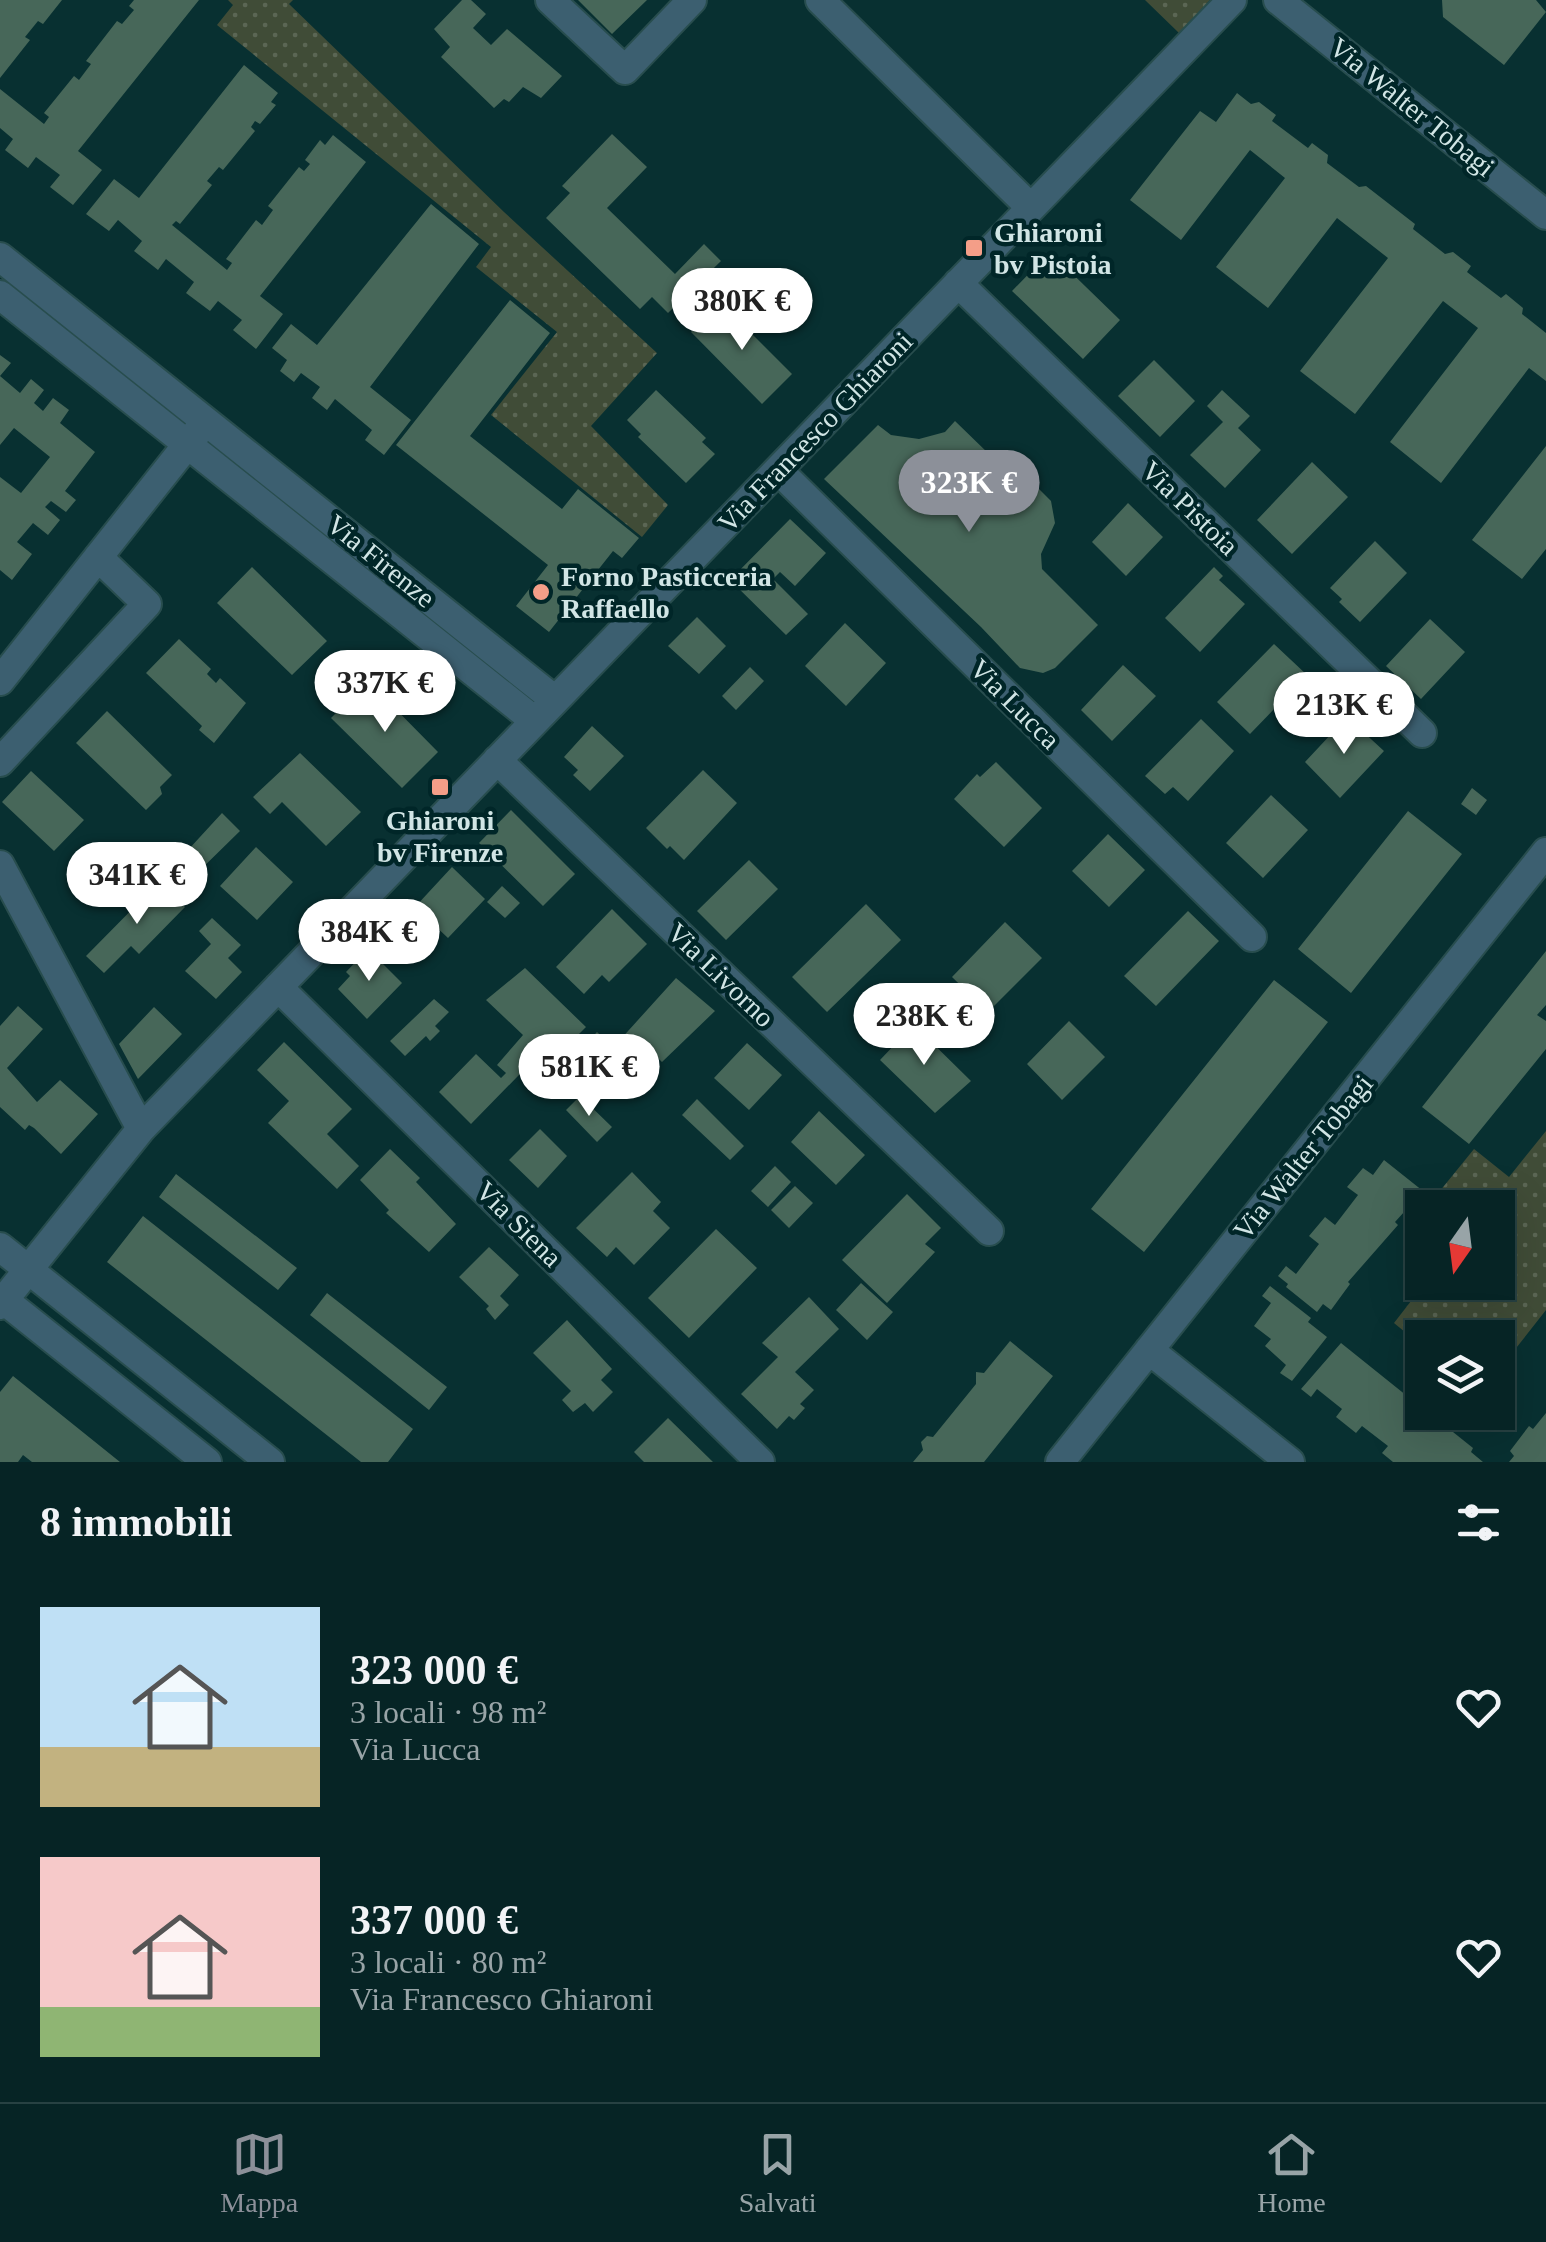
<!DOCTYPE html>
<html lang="it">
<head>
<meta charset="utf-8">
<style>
  body { margin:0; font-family:Georgia,serif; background:#143032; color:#f1f3f6; height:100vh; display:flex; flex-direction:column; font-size:38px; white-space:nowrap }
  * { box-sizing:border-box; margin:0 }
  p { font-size:32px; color:#98a4a7 }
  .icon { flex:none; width:55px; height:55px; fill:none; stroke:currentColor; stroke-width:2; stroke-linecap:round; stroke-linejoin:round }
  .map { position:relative; height:1462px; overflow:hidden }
  .drawer { display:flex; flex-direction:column; background:#062425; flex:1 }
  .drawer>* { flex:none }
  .needle { width:65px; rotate:194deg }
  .controls { position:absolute; left:1405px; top:1190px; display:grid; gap:20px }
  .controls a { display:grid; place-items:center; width:110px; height:110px; border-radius:0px; background:#062425; box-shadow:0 10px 40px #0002,0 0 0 2px #274142; font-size:50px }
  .price { position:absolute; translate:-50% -85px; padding:0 22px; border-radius:35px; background:#fff; color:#222; font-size:32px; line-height:65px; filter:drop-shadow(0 2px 5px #0008) }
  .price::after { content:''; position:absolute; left:50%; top:60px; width:30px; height:22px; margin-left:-15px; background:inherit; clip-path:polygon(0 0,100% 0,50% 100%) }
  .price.current { background:#8c9099; color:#fff }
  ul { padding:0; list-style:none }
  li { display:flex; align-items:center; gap:30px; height:250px; padding:0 40px }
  li span { display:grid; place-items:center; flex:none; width:280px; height:200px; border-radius:0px; color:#555 }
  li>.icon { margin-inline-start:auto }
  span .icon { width:120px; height:120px; fill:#fffc; stroke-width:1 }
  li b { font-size:42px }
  h2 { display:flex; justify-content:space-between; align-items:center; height:120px; padding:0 40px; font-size:42px }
  .menu { display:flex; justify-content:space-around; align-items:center; height:140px; border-top:2px solid #274142; background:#062425; font-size:28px; color:#98a4a7 }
  .menu a { display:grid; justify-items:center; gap:5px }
  .menu .current { color:#8c9099 }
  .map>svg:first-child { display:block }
  .park { fill:url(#park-dots) }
  .building { fill:#476759 }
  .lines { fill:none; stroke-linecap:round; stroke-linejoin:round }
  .street-casing { stroke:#284d4e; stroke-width:32 }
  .street { stroke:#3c5f70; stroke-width:28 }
  .poi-dot { fill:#f49e88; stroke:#002628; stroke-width:4 }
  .labels { text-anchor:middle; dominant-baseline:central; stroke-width:9; stroke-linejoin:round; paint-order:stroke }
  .street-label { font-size:28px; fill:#d1e5e5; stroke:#002628 }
  .poi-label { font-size:28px; font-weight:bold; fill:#d1e5e5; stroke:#002628; text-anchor:start }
</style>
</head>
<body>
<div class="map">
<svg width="1546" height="1462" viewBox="0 0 1546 1462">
  <defs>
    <pattern id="park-dots" width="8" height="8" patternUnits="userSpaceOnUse" patternTransform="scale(2.5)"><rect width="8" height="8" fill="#404c37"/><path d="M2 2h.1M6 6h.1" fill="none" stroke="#5b6654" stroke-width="1.8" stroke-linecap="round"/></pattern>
  </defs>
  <rect width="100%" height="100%" fill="#083031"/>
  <path class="park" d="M228 0H293L289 4 504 212 657 353 591 426 668 505 642 537 491 415 557 332 476 267 491 247 217 25 233 5Z
    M1145 0H1210L1179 33Z
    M1546 1131V1310L1498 1371V1338H1422V1346L1394 1323 1425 1283 1498 1282V1208L1447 1207 1435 1197 1474 1149 1509 1177Z"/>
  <path class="building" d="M0 0H62L43 24 38 21 25 37 30 40 0 78Z
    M134 0H199L78 151 102 170 73 205 50 187 60 175 36 157 28 168 5 150 13 139 0 128V89L44 124 49 117 44 113 74 76 79 80 91 64 86 61 117 21 122 24 134 10 129 6Z
    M462 0H471L486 14 473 28 491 45 507 29 562 76 541 98 523 87 509 102 504 99 494 108 441 57 450 47 434 29Z
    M578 0H647L612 34Z
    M1442 0H1536L1546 12 1504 65 1443 17Z
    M244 65 278 93 271 102 276 105 260 124 255 121 251 127 255 131 223 170 219 167 207 181 212 185 180 224 176 221 172 225 227 270 232 263 226 259 256 220 262 225 273 210 268 206 299 167 304 171 310 164 305 160 320 140 325 145 333 135 366 162 260 296 283 314 256 349 233 330 242 320 218 301 210 311 186 293 194 282 166 259 158 270 134 251 142 241 118 220 109 231 86 214 114 179 139 198Z
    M1237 93 1251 104 1259 102 1276 115 1272 121 1308 148 1312 143 1328 155 1327 163 1359 187 1366 186 1415 224 1413 229 1445 254 1453 252 1471 266 1467 272 1501 298 1506 294 1523 308 1522 314 1546 333V381L1529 368 1441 483 1390 442 1478 328 1443 301 1355 414 1300 371 1388 258 1337 218 1268 308 1216 267 1285 178 1250 150 1181 240 1130 200 1200 111 1216 122Z
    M612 134 647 167 607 208 675 274 704 244 721 261 668 313 652 297 640 309 546 218 570 193 562 186Z
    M431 204 479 244 370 387 411 420 384 455 365 440 372 430 335 399 327 410 312 398 320 387 301 373 294 382 280 371 287 360 272 348 291 324 317 345Z
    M1050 252 1120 320 1083 359 1012 291Z
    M510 300 550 333 470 436 562 509 578 489 639 538 622 558 613 551 549 632 516 606 548 565 396 445Z
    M721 303 792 374 762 404 691 332Z
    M0 355 11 363 0 376 20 393 31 379 44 390 34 403 43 411 53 398 69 410 60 423 95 452 65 491 76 500 66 512 51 501 45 507 60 520 48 535 33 523 17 542 32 554 12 580 0 570V477L21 493 50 457 14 428 0 445Z
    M1154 360 1195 401 1160 437 1118 396Z
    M656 390 706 438 702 442 715 454 686 483 638 437 641 434 627 420Z
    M1222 390 1250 416 1238 428 1261 450 1225 488 1190 455 1223 422 1207 406Z
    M955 421 990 455 1004 454 1051 501 1055 523 1041 554 1042 569 1098 625 1055 668 1043 673 1020 668 981 627 824 479 878 425 891 435 919 439 945 432Z
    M1546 446V549L1522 579 1472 540Z
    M1312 462 1348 497 1292 554 1257 520Z
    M1128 503 1163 537 1126 576 1092 542Z
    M790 519 826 553 795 586 780 572 773 579 808 614 786 635 730 580Z
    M1375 541 1407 573 1360 622 1339 602 1342 599 1330 588Z
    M252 567 327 641 292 675 217 603Z
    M1214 567 1223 576 1219 580 1245 604 1200 652 1165 618Z
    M697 617 726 646 699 674 668 646Z
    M1430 619 1465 652 1421 699 1386 666Z
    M845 623 886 663 846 706 805 666Z
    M179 639 211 669 207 674 216 683 220 678 246 703 214 743 199 730 202 726 146 673Z
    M1274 644 1307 675 1250 734 1217 702Z
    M1123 665 1156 696 1112 741 1081 710Z
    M750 667 764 681 736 710 722 696Z
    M368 681 438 752 402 788 331 718Z
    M107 711 172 775 160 787 162 794 146 810 76 743Z
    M1347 717 1384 751 1340 798 1305 762Z
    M1201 719 1234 751 1188 801 1173 787 1165 794 1145 776Z
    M592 726 624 756 590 791 573 775 578 770 564 757Z
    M300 753 361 812 326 846 282 802 270 814 253 797Z
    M996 762 1042 808 1004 847 954 799 977 774 980 777Z
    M703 770 737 803 684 860 670 846 667 849 646 828Z
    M31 771 84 820 54 851 2 802Z
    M1472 788 1487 800 1476 815 1461 804Z
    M1271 795 1308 830 1263 878 1226 843Z
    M511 810 575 874 543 906 479 843Z
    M1408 811 1462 854 1351 993 1298 949Z
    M222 813 240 831 192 878 177 862Z
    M1108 834 1145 870 1109 907 1072 871Z
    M256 847 293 882 257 920 220 886Z
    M749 860 778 889 726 940 697 911Z
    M452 867 485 899 448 938 415 907Z
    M159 882 185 907 139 954 131 946 104 973 86 956Z
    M502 886 520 903 505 918 487 902Z
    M866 904 901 940 827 1012 792 977Z
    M612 909 647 944 609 982 602 975 584 994 556 967Z
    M1188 911 1219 941 1156 1006 1124 976Z
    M212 918 241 945 228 958 242 972 216 999 185 971 211 944 199 931Z
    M1005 922 1042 958 988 1012 952 977Z
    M368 949 402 983 367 1019 338 989 350 976 346 972Z
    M1546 951V1005L1537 1015 1546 1021V1049L1469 1144 1422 1107Z
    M525 968 586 1027 570 1043 559 1034 471 1124 439 1092 476 1054 501 1078 506 1073 497 1065 523 1035 486 1000Z
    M676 978 715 1011 662 1062 645 1046 635 1056 619 1041Z
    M1274 980 1328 1022 1144 1252 1091 1209Z
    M434 999 449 1012 435 1026 440 1031 430 1041 426 1036 405 1056 390 1041Z
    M18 1006 43 1029 7 1068 37 1102 60 1080 98 1114 61 1154 34 1128 29 1125 25 1130 0 1107V1026Z
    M154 1007 182 1034 138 1079 119 1044Z
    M910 1021 971 1081 935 1113 880 1060 898 1041 894 1037Z
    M1069 1021 1105 1057 1062 1100 1027 1064Z
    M597 1032 613 1047 597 1063 581 1049Z
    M284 1042 352 1109 327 1134 359 1166 337 1189 268 1123 289 1101 257 1070Z
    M747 1043 782 1075 749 1110 714 1078Z
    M580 1096 612 1127 597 1142 566 1110Z
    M697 1099 744 1146 730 1160 682 1115Z
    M819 1111 865 1155 836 1185 791 1142Z
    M540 1129 567 1156 538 1188 509 1160Z
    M390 1149 420 1178 416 1182 456 1224 429 1252 386 1213 389 1210 360 1180Z
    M1384 1160 1423 1191 1395 1222 1398 1225 1348 1282 1350 1284 1331 1310 1323 1304 1317 1312 1286 1287 1288 1284 1278 1276 1286 1266 1296 1274 1319 1244 1309 1236 1325 1217 1335 1225 1358 1195 1347 1187 1363 1168 1373 1175Z
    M775 1166 791 1182 768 1207 751 1191Z
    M632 1172 661 1202 653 1211 670 1228 634 1265 616 1247 607 1257 576 1228Z
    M176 1174 297 1268 278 1290 159 1197Z
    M795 1186 813 1203 789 1228 771 1210Z
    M907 1194 941 1228 925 1244 935 1252 887 1303 842 1260Z
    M143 1216 413 1429 388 1462H361L107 1262Z
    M716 1229 757 1268 689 1338 648 1298Z
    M489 1247 519 1275 500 1296 509 1305 495 1320 486 1309 489 1306 459 1277Z
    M861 1283 893 1312 867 1340 836 1310Z
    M1270 1286 1311 1318 1308 1322 1327 1337 1292 1381 1280 1373 1286 1365 1265 1346 1271 1339 1254 1326 1271 1303 1262 1296Z
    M327 1293 447 1387 429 1410 310 1315Z
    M809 1297 839 1329 795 1372 814 1390 800 1404 805 1408 794 1420 789 1416 777 1429 741 1394 778 1357 762 1343Z
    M567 1320 612 1369 601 1380 613 1392 593 1412 585 1403 573 1412 562 1400 571 1391 533 1353Z
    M1010 1341 1053 1376 984 1462H913L923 1450 921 1442 927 1436 933 1437 976 1384V1372L984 1373Z
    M1341 1343 1422 1408V1412H1428L1473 1448 1471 1452 1483 1462H1393L1382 1453 1388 1446 1362 1426 1356 1433 1336 1417 1342 1409 1317 1389 1311 1397 1301 1389Z
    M13 1376 120 1462H32L23 1455 18 1462H0V1392Z
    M1546 1413V1462H1509L1514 1456 1510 1451 1529 1426 1533 1429Z
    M668 1418 713 1462H644L634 1452Z"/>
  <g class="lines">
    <defs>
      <path id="street" d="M550 0 625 70 692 0
        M820 0 1031 208
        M1278 0 1546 215
        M0 257 555 700
        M958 283 1422 733
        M0 295 535 721
        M778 470 1252 937
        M0 681 198 431
        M497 760 989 1231
        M0 762 147 604 98 557
        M0 865 141 1129
        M278 987 760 1462
        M0 1247 270 1462
        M0 1297 207 1462
        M0 1305 141 1129 1232 0
        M1149 1350 1290 1462
        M1060 1462 1546 852"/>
    </defs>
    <use href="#street" class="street-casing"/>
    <use href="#street" class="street"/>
  </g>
  <g class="poi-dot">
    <rect x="964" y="238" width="20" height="20" rx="5"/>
    <circle cx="541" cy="592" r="10"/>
    <rect x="430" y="777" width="20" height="20" rx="5"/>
  </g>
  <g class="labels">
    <g class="street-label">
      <text transform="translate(1412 107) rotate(39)">Via Walter Tobagi</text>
      <text transform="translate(815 432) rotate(-46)">Via Francesco Ghiaroni</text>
      <text transform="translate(1190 508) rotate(44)">Via Pistoia</text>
      <text transform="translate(381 561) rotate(39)">Via Firenze</text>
      <text transform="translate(1015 704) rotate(45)">Via Lucca</text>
      <text transform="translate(721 975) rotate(44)">Via Livorno</text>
      <text transform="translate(1303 1157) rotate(-51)">Via Walter Tobagi</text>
      <text transform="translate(519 1224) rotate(45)">Via Siena</text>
    </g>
    <g class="poi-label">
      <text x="994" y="232">Ghiaroni<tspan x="994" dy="32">bv Pistoia</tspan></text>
      <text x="561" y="576">Forno Pasticceria<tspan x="561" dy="32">Raffaello</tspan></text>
      <text x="440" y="820" text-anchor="middle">Ghiaroni<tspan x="440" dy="32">bv Firenze</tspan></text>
    </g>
  </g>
</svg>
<div class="controls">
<a><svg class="needle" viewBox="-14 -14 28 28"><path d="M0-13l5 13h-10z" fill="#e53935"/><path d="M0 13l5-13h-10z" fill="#98a4a7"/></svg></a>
<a><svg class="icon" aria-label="layers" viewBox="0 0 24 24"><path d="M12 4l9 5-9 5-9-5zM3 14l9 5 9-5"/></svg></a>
</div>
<b class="price" style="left:742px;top:353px">380K €</b>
<b class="price current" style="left:969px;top:535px">323K €</b>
<b class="price" style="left:385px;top:735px">337K €</b>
<b class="price" style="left:1344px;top:757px">213K €</b>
<b class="price" style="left:137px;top:927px">341K €</b>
<b class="price" style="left:369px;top:984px">384K €</b>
<b class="price" style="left:924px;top:1068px">238K €</b>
<b class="price" style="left:589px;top:1119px">581K €</b>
</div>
<section class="drawer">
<h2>8 immobili<svg class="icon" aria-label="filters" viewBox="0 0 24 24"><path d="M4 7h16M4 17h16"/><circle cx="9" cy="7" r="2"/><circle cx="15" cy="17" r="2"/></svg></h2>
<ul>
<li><span style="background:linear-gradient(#bfe0f5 70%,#c2b280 0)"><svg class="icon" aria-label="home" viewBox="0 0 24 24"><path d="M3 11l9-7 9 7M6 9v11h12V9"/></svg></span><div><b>323 000 €</b><p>3 locali · 98 m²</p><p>Via Lucca</p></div><svg class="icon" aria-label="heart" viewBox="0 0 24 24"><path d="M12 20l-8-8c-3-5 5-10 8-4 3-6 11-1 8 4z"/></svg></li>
<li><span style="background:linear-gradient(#f6c9c9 75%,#8fb573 0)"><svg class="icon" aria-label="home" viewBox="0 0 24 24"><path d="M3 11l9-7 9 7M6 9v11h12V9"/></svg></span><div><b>337 000 €</b><p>3 locali · 80 m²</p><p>Via Francesco Ghiaroni</p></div><svg class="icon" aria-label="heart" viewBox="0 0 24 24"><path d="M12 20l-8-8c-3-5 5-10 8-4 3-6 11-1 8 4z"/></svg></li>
</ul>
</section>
<nav class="menu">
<a class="current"><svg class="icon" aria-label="map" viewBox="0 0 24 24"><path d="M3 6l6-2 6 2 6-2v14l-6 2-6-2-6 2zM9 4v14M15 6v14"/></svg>Mappa</a>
<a><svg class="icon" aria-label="saved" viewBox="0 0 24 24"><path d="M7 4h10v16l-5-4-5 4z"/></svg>Salvati</a>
<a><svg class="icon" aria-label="home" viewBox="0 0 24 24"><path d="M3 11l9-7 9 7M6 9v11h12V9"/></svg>Home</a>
</nav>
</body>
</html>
